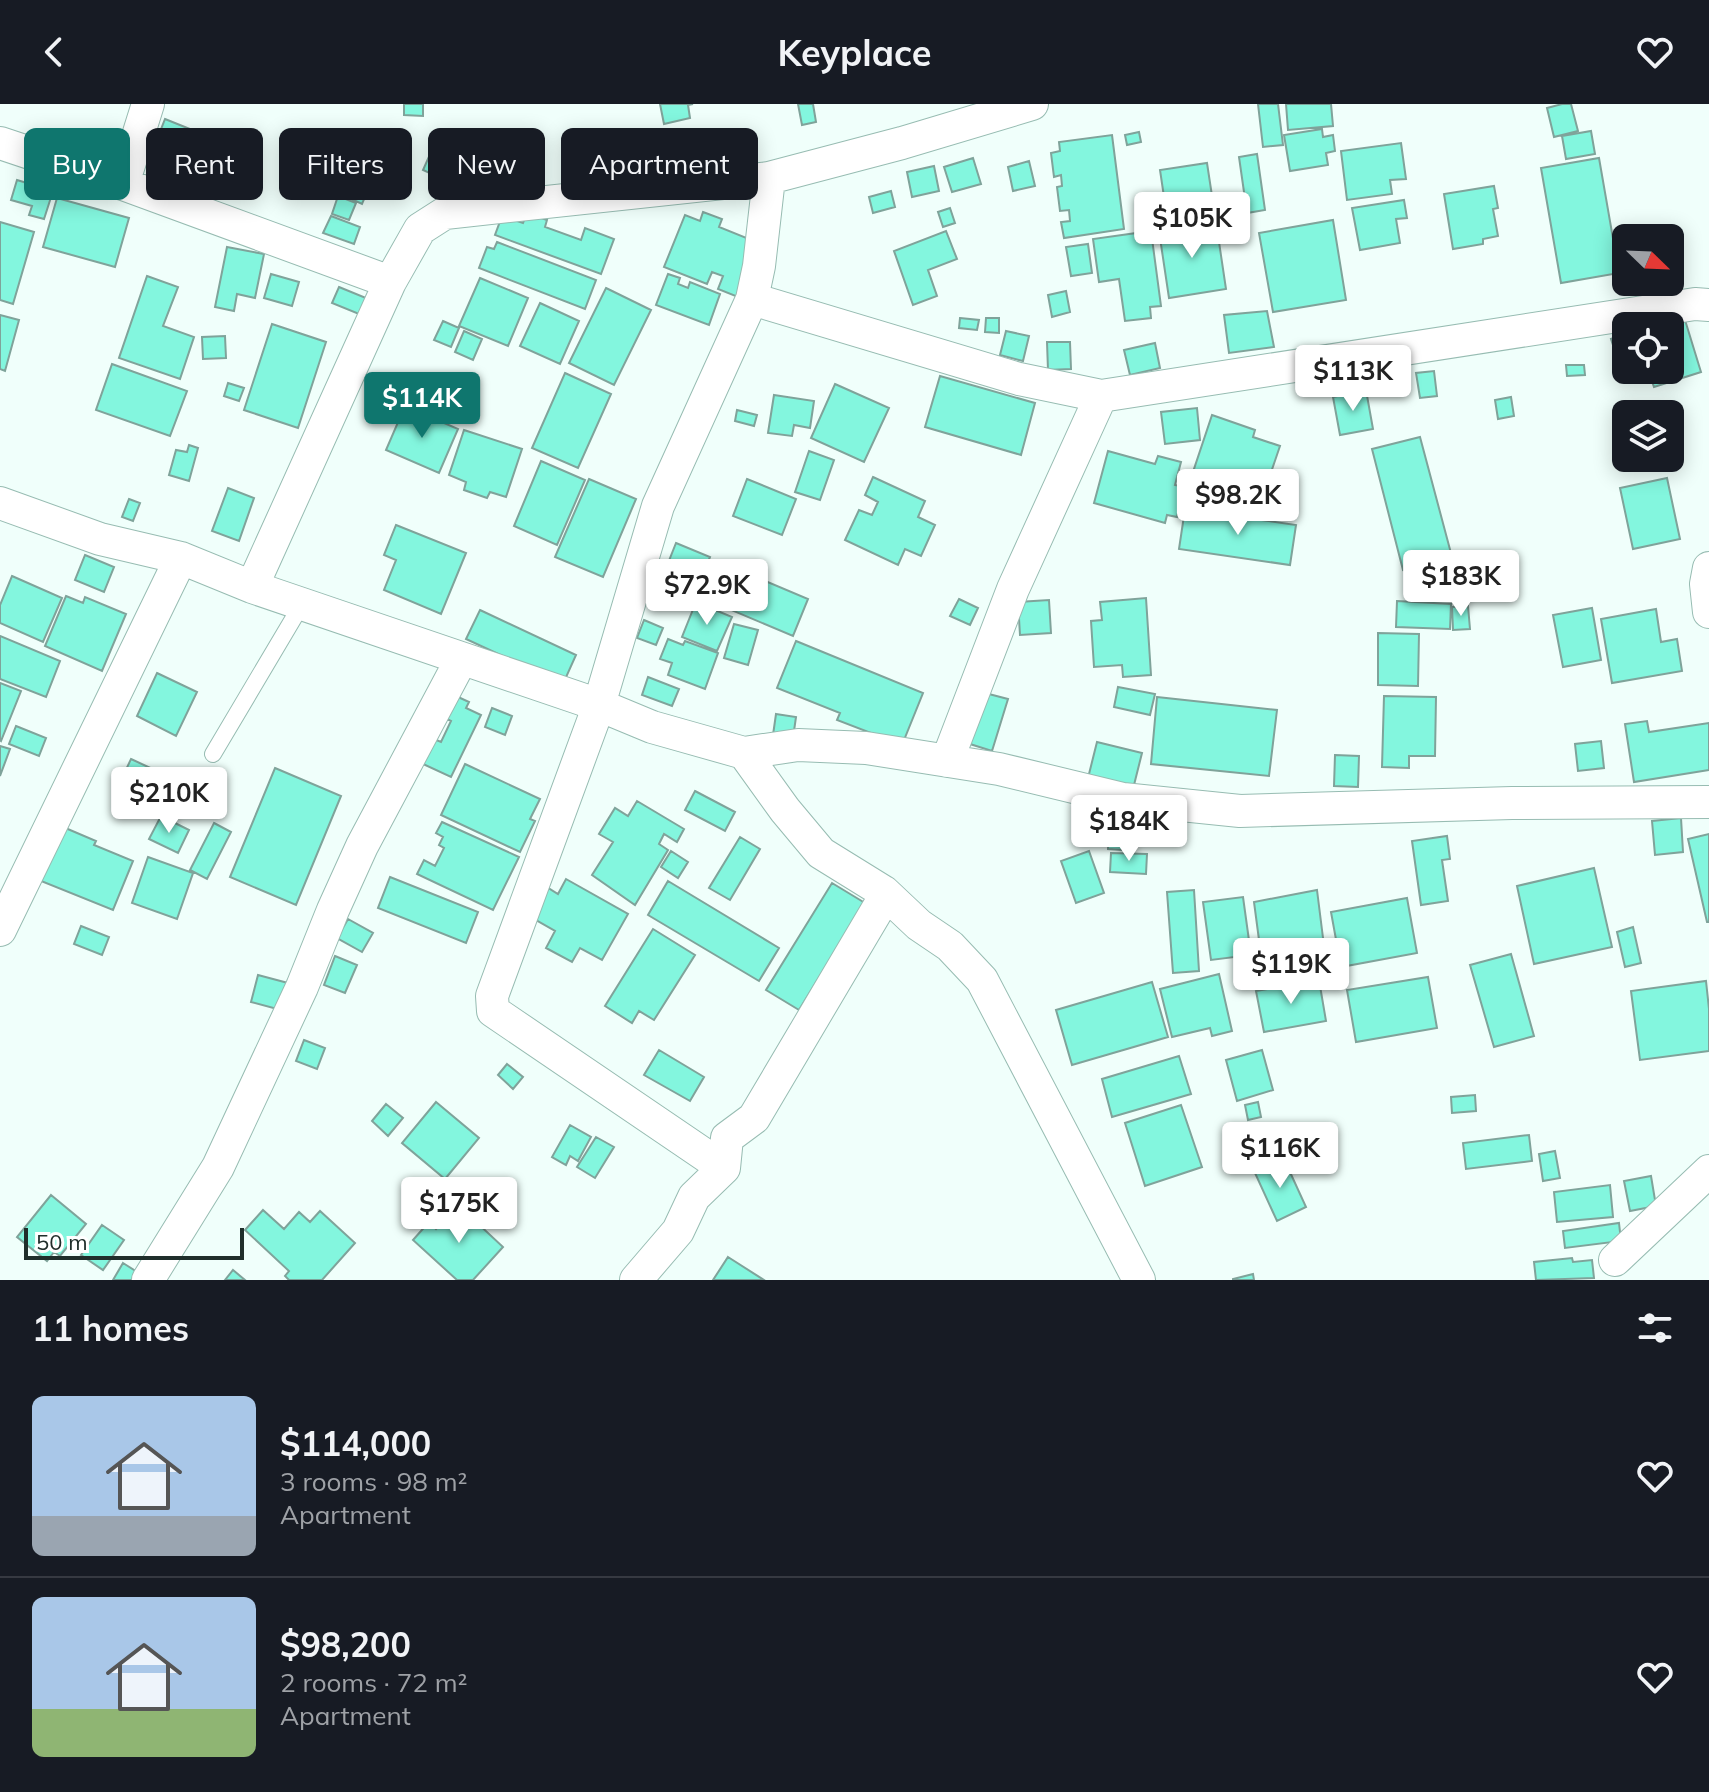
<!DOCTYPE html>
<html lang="en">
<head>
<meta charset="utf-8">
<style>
  body { margin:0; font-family:Mulish,sans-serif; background:#242831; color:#f1f3f6; height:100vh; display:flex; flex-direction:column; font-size:30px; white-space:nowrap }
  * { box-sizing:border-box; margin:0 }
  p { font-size:26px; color:#9ea1a6 }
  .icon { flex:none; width:44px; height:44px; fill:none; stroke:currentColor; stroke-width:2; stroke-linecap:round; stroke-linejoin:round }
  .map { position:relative; height:1176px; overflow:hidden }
  .details { display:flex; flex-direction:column; background:#171b24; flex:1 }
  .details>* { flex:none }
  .top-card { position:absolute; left:24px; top:24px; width:800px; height:72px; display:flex; gap:16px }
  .needle { width:52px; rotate:113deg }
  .buttons { position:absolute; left:1612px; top:120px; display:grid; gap:16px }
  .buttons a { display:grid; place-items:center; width:72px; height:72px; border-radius:12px; background:#171b24; box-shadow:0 4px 20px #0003; font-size:40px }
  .scale { position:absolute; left:24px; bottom:20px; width:220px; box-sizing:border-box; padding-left:8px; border:4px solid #202e2b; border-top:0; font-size:22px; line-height:28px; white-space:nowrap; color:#202e2b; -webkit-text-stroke:6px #fff; paint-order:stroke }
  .price { position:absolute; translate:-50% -68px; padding:0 18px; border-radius:8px; background:#fff; color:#222; font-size:26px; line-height:52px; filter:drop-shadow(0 2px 4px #0008) }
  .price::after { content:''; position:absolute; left:50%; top:48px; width:24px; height:18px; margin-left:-12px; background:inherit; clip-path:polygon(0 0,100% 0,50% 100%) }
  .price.current { background:#0f766e; color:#fff }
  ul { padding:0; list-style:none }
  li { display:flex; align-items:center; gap:24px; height:200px; padding:0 32px }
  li+li { border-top:2px solid #363941 }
  li span { display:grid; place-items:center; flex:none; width:224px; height:160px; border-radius:12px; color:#555 }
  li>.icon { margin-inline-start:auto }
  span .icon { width:96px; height:96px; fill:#fffc; stroke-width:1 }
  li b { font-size:34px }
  h2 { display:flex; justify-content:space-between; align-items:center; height:96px; padding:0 32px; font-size:34px }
  .pill { padding:0 28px; border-radius:12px; background:#171b24; box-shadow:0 4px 20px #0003; font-size:28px; line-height:72px }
  .pill.current { background:#0f766e; color:#fff }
  header { display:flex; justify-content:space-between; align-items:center; height:104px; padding:0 32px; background:#171b24; font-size:36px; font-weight:700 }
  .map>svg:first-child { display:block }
  .building { fill:#83f6de; stroke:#7fa39a; stroke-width:2 }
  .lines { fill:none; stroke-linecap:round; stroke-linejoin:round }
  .service-casing { stroke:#97bcb2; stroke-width:18 }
  .minor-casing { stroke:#97bcb2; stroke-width:34 }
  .service { stroke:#fff; stroke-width:16 }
  .minor { stroke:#fff; stroke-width:32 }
</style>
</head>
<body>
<header><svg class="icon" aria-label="back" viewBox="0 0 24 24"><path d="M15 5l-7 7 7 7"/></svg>Keyplace<svg class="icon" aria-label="heart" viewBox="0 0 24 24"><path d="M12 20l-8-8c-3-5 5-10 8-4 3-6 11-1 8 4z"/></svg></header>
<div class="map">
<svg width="1709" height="1176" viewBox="0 0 1709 1176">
  <rect width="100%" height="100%" fill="#f0fffb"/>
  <path class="building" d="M404 0H423V12L404 11Z
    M660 0H693L688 1 690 14 664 20Z
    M798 0H813L816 18 802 21Z
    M1258 0H1278L1283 41 1263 43Z
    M1286 0H1331L1333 22 1288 26Z
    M1562 0H1571L1578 27 1554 33 1547 4Z
    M165 15 205 31 196 54 156 38Z
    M1322 25 1323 33 1333 31 1335 47 1326 49 1328 61 1290 67 1284 31Z
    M1591 27 1595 50 1566 55 1562 32Z
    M1139 28 1141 38 1127 41 1125 31Z
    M360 29 374 36 363 62 349 56Z
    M1112 31 1124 125 1064 134 1061 118 1070 117 1069 106 1060 107 1057 83 1062 82 1061 71 1054 73 1051 49 1060 47 1059 38Z
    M1401 39 1406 75 1390 76 1392 90 1347 96 1341 47Z
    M431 48 444 54 436 72 423 66Z
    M1257 50 1265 106 1247 109 1239 53Z
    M973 54 981 80 952 88 944 63Z
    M1599 54 1619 169 1561 179 1541 64Z
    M1029 57 1035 82 1013 87 1008 63Z
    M1207 59 1214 105 1167 113 1160 66Z
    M357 62 375 70 370 83 351 75Z
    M934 62 939 87 912 93 907 68Z
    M17 76 53 87 44 115 29 111 32 102 11 96Z
    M351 78 368 86 362 100 345 92Z
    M1494 82 1498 104 1493 105 1498 132 1483 135V140L1453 145 1444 90Z
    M891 87 895 103 873 109 869 93Z
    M338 92 356 99 349 116 332 110Z
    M57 94 129 114 115 163 43 143Z
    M1404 96 1407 114 1396 115 1400 139 1360 146 1352 104Z
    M950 104 955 119 943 123 938 108Z
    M703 108 722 115 719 123 754 137 738 193 718 185 723 172 712 168 707 180 664 163 685 111 700 117Z
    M527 109 547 116 545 123 581 136 585 124 614 135 601 170 495 131 502 112 523 119Z
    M331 112 360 123 354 140 323 129Z
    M1333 116 1346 196 1273 208 1259 129Z
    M0 118 34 128 13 200 0 196Z
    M1216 118 1226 185 1169 194 1159 127Z
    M946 127 957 155 928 166 937 192 913 201 894 147Z
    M1151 127 1161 202 1150 203 1151 214 1125 217 1119 175 1099 178 1093 135Z
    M497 138 596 176 585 205 479 164 487 143 494 145Z
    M1088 140 1092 169 1071 172 1066 143Z
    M227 143 264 150 255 194 237 190 234 207 215 203Z
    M271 170 299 178 292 202 264 194Z
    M668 170 680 174 678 180 688 184 690 178 720 190 709 221 656 201Z
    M147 172 178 183 163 222 194 233 180 275 119 254Z
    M480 174 528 194 508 242 459 222Z
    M339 183 366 194 359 210 332 199Z
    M606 184 651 206 614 281 569 259Z
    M1066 187 1070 208 1052 213 1048 191Z
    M540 199 579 217 560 260 520 242Z
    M1267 207 1274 243 1229 249 1224 211Z
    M0 211 19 216 5 267 0 265Z
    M960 214 979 216 977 226 959 224Z
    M986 214H999V229L985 228Z
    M1685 216 1701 268 1654 283 1648 266H1670V222H1666Z
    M443 217 459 224 451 243 434 236Z
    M272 220 326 238 298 324 244 306Z
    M464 227 482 235 473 256 455 248Z
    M1006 227 1029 232 1023 257 1000 251Z
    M1626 230V266H1632L1622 269 1611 235Z
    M225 232 226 254 203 255 202 233Z
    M1047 238H1070L1071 265 1048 266Z
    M1155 239 1160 264 1130 271 1124 246Z
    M112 260 187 287 170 332 96 306Z
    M1566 261H1584L1585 271 1567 272Z
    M1434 267 1437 292 1420 294 1416 269Z
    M565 269 611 290 578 364 532 344Z
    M940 272 1035 299 1021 351 925 323Z
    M228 279 244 284 239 297 224 292Z
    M835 280 889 304 864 358 811 334Z
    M1366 286 1373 325 1340 331 1333 293Z
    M774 291 814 297 810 324 794 321 792 332 768 329Z
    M1511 293 1514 312 1498 315 1495 296Z
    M405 302 458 325 439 369 386 346Z
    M1197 304 1200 336 1165 340 1161 308Z
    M737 306 757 311 754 322 735 317Z
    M1212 311 1255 326 1253 333 1280 342 1262 395 1192 371Z
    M464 326 522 345 506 393 490 388 487 394 464 386 466 378 449 371Z
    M1420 333 1452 453 1403 466 1372 345Z
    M189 341 198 344 189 377 169 371 176 346 187 348Z
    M809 347 834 356 820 396 795 388Z
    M1108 347 1155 360 1158 352 1181 358 1175 381 1185 383 1177 413 1167 411 1165 419 1094 399Z
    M541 357 585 376 557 441 514 422Z
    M873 373 925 397 918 413 935 421 921 452 905 445 898 461 845 436 859 406 872 411 878 398 865 391Z
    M1667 374 1680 435 1633 445 1620 384Z
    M589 375 636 395 603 473 555 453Z
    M747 375 796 395 782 431 733 412Z
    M228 384 254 394 239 437 212 427Z
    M129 395 140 399 133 417 122 413Z
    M1185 405 1296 421 1290 461 1179 445Z
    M396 421 466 449 441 510 384 486 396 456 384 451Z
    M676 439 710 453 693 495 659 482Z
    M85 451 114 463 104 488 75 476Z
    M718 457 808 495 793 532 703 494Z
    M1437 460 1440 470 1425 474 1422 463Z
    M12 472 62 494 43 538 0 519V501Z
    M66 492 83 499 85 493 126 510 102 567 45 542Z
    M1146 494 1151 571 1123 573 1122 561 1094 563 1091 517 1102 516 1100 498Z
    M959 495 978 504 970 521 950 512Z
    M1049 496 1051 529 1020 531 1018 498Z
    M1397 497 1451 500 1450 525 1396 523Z
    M696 498 732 513 717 547 682 533Z
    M1468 502 1470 525 1453 526 1452 503Z
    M1592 504 1601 556 1563 563 1553 511Z
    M1656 505 1661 538 1677 535 1682 567 1612 579 1601 515Z
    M480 506 576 551 563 580 466 535Z
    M644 516 663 524 656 541 637 534Z
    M734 520 758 526 748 561 724 554Z
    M1378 529 1419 530 1418 582 1378 581Z
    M0 532 60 557 46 593 0 575Z
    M668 535 683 541 685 537 718 549 705 585 668 571 672 559 660 555Z
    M796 537 923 589 902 641 837 616 840 609 777 584Z
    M157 569 197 588 176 632 137 612Z
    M648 573 679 585 672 602 642 591Z
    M0 579 21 587 1 637 0 636Z
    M1118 583 1155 590 1150 611 1114 603Z
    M985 589 1008 595 992 647 970 640Z
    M456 592 469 598 466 604 481 611 451 673 423 660 434 635 441 638 451 617 445 614Z
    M1384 592 1436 593 1435 652H1409V664L1382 663Z
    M1157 593 1277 606 1269 672 1151 660Z
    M492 604 512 612 505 631 485 623Z
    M776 610 796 613 793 634 773 631Z
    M1647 617 1649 628 1709 619V666L1634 678 1625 620Z
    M16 622 46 634 39 652 9 640Z
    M1601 637 1604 664 1578 667 1575 640Z
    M1097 638 1142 649 1133 685 1088 674Z
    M0 642 10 645 0 672Z
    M1335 651 1359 652 1358 683 1334 682Z
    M131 655 157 667 141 701 115 689Z
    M465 660 540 695 530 715 535 717 520 748 441 711Z
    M275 664 341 692 296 801 230 773Z
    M695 687 735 708 725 727 685 706Z
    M637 697 684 725 677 738 664 730 659 740 668 746 635 801 592 771 613 738 599 730 615 704 628 712Z
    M161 712 189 726 178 749 149 735Z
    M1681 714 1683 748 1655 751 1652 717Z
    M442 718 519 753 493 806 417 770 424 756 435 762 444 744 439 741 443 733 436 729Z
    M214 719 231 728 207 775 190 766Z
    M63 723 96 737 94 741 133 757 113 806 41 777Z
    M1109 725 1123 726 1122 746 1108 745Z
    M1709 730V818H1707L1688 735Z
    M1447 732 1450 755 1442 756 1448 797 1421 801 1412 737Z
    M740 733 760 745 730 796 709 784Z
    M671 747 688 758 678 774 661 763Z
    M1089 747 1104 789 1076 799 1061 757Z
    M1111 749 1147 750 1146 770 1110 768Z
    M148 753 193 769 177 815 132 799Z
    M1594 764 1612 843 1534 860 1517 782Z
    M390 773 478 808 466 839 378 804Z
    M566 775 628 810 602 856 580 844 572 858 546 844 555 827 529 812 545 782 558 790Z
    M668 777 779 844 759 877 648 811Z
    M832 779 865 799 799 906 766 886Z
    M1194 786 1199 867 1173 869 1167 788Z
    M1317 786 1324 842 1261 851 1254 798Z
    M1243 793 1251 851 1211 856 1203 798Z
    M1407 794 1417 849 1341 863 1331 808Z
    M348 815 373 829 362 848 337 834Z
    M81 822 109 833 102 851 74 840Z
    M1633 823 1641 859 1625 863 1617 828Z
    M653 825 695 851 654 916 639 907 632 919 605 902Z
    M1511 850 1534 932 1494 943 1470 861Z
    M335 852 357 861 345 889 324 881Z
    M1219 870 1232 927 1212 932 1210 924 1172 933 1160 885Z
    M258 871 288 879 281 906 251 898Z
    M1428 873 1437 924 1356 938 1347 886Z
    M1319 876 1326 917 1264 928 1256 887Z
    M1706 877 1709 905V947L1640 956 1631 887Z
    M1152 878 1168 933 1072 961 1056 906Z
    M304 936 325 944 317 965 296 957Z
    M659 946 704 973 690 997 644 971Z
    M1262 946 1273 986 1237 997 1226 956Z
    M1179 952 1191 990 1112 1013 1102 975Z
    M507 960 523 973 513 985 498 971Z
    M1475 991 1476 1007 1452 1009 1451 993Z
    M436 998 479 1034 445 1075 402 1039Z
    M1258 998 1261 1013 1248 1016 1245 1001Z
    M386 1000 403 1014 388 1032 372 1017Z
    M1181 1001 1202 1063 1145 1082 1125 1019Z
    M570 1021 591 1033 578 1057 570 1052 566 1061 552 1053Z
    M1529 1031 1532 1057 1466 1065 1463 1039Z
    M596 1033 614 1043 595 1074 577 1063Z
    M1555 1047 1560 1074 1543 1077 1539 1050Z
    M1284 1055 1306 1103 1277 1117 1255 1069Z
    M1651 1072 1656 1102 1630 1107 1624 1077Z
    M1610 1081 1613 1113 1557 1118 1554 1088Z
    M51 1091 86 1120 60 1152 54 1148 47 1157 17 1133Z
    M458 1101 503 1143 473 1176H457L413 1136 429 1118 436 1125Z
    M263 1106 284 1125 299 1108 310 1118 320 1107 355 1139 322 1176H289L285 1172 289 1167 245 1126Z
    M1619 1119 1621 1137 1565 1144 1563 1127Z
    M102 1121 124 1136 103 1166 81 1151Z
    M728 1153 764 1176H713Z
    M1572 1154 1573 1158 1592 1156 1594 1174 1536 1176 1534 1158Z
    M123 1159 142 1171 139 1176H113Z
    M233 1166 245 1176H225Z
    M1253 1170 1254 1176H1233V1175Z"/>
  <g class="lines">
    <defs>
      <path id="service" d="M213 650 302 500"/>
      <path id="minor" d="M0 39 123 80 390 178
        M769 74 759 162 752 195 1019 275 1101 292 1695 200 1709 201
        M123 80 148 0
        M752 195 658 402 599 601 492 892 493 907 724 1064 727 1034 754 1014 883 796 884 788
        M0 399 100 435 181 454 252 483 599 601 652 623 744 649 798 641 866 644 999 665 1123 695 1240 707 1512 699 1709 698
        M1709 464 1706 480 1709 508
        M252 483 390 178 420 125 445 109 769 74 902 39 1032 0
        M744 649 785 706 821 749 884 788 919 821 950 842 982 876 1139 1176
        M947 657 1013 485 1101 292
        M0 826 181 454
        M1615 1156 1709 1067
        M148 1176 218 1063 302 883 333 806 362 742 461 556
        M636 1176 678 1127 694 1093 724 1064"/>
    </defs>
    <use href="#service" class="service-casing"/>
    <use href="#minor" class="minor-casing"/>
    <use href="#service" class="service"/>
    <use href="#minor" class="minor"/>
  </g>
</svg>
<div class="buttons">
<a><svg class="needle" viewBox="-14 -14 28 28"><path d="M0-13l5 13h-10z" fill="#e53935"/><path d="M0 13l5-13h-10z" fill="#9ea1a6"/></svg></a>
<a><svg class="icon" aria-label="locate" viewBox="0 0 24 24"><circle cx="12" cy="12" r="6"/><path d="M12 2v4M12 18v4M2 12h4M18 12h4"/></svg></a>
<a><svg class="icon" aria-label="layers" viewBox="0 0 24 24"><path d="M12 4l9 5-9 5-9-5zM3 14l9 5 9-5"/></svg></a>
</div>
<div class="scale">50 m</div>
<b class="price" style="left:1192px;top:156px">$105K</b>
<b class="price" style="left:1353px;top:309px">$113K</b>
<b class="price current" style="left:422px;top:336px">$114K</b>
<b class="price" style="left:1238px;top:433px">$98.2K</b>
<b class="price" style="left:1461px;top:514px">$183K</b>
<b class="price" style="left:707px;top:523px">$72.9K</b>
<b class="price" style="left:169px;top:731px">$210K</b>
<b class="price" style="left:1129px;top:759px">$184K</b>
<b class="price" style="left:1291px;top:902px">$119K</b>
<b class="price" style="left:1280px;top:1086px">$116K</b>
<b class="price" style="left:459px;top:1141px">$175K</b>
<div class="top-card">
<a class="pill current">Buy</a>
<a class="pill">Rent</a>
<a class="pill">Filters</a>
<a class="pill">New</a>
<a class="pill">Apartment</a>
</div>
</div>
<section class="details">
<h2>11 homes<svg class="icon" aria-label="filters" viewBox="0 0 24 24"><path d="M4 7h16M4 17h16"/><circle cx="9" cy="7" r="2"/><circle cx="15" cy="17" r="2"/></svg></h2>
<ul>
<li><span style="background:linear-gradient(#a9c7e8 75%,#9aa5b1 0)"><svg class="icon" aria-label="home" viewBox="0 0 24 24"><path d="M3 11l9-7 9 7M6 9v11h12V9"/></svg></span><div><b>$114,000</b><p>3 rooms · 98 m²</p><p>Apartment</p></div><svg class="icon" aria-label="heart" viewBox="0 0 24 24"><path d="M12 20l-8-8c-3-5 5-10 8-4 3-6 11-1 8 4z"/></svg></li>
<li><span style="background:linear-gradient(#a9c7e8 70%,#8fb573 0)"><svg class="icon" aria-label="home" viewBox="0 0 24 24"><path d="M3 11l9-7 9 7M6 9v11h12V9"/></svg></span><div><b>$98,200</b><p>2 rooms · 72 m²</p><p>Apartment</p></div><svg class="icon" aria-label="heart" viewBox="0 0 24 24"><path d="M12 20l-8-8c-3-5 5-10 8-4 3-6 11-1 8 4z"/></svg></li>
</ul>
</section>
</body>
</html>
